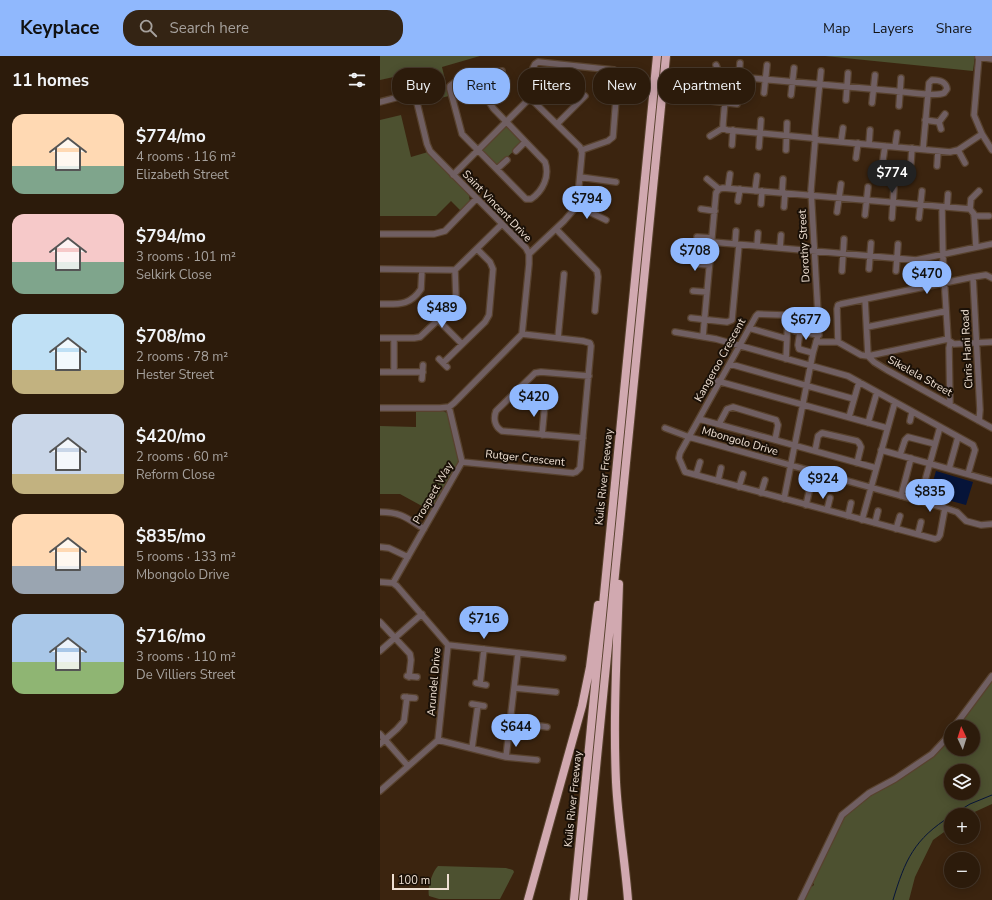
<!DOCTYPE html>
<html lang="en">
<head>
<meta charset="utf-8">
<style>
  body { margin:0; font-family:"Nunito Sans",sans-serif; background:#342414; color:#f1f3f6; height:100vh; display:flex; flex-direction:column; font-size:15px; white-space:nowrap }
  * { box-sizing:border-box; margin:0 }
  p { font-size:13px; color:#a6a19d }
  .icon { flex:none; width:22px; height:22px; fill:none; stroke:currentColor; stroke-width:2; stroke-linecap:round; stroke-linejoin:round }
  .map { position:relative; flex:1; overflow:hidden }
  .panel { display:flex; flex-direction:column; background:#2c1b0b; width:380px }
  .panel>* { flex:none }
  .guide { position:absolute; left:12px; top:12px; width:380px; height:36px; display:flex; gap:8px }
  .needle { width:26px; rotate:356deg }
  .controls { position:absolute; left:564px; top:664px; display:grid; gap:8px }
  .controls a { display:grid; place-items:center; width:36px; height:36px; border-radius:50%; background:#2c1b0b; box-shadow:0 2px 10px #0003,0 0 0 1px #48392c; font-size:20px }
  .scale { position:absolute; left:12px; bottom:10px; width:57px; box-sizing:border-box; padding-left:4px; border:2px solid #efe0d3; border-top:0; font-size:11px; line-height:14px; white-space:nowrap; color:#efe0d3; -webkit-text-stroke:3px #1a1007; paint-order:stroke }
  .price { position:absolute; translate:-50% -34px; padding:0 9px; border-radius:14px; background:#90b8fd; color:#111; font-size:13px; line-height:26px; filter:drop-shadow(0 1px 2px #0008) }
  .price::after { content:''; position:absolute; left:50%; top:24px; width:12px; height:9px; margin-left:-6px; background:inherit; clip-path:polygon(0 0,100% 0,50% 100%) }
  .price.active { background:#222; color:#fff }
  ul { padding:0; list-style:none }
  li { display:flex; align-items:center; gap:12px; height:100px; padding:0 12px }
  li span { display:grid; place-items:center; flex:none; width:112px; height:80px; border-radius:12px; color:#555 }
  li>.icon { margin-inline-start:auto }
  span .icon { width:48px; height:48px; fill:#fffc; stroke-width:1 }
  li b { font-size:17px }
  h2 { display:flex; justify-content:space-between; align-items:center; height:48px; padding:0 12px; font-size:17px }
  .tag { padding:0 14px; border-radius:16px; background:#2c1b0b; box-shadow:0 2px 10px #0003,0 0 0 1px #48392c; font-size:14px; line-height:36px }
  .tag.active { background:#90b8fd; color:#111 }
  header { display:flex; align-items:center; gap:24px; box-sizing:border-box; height:56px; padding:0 20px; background:#90b8fd; color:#111 }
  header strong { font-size:19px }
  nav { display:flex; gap:22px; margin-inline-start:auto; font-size:14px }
  .search { width:280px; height:36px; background:#342414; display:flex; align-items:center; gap:10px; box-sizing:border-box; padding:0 14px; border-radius:16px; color:#a6a19d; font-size:15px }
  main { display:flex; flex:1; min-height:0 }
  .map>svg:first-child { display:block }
  .green { fill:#4d5130; fill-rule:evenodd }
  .water { fill:#061439 }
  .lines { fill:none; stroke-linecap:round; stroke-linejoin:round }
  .stream { stroke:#061439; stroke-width:1 }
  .minor-casing { stroke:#58422e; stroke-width:8 }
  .highway-casing { stroke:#58422e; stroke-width:10 }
  .minor { stroke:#705f62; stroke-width:5.5 }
  .highway { stroke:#d1a9b0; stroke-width:8 }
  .labels { text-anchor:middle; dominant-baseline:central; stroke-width:4; stroke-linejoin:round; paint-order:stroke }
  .street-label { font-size:11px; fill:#efe0d3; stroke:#1a1007 }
</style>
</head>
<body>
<header>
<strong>Keyplace</strong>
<div class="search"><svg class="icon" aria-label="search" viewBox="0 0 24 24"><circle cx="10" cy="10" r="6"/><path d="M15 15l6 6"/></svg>Search here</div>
<nav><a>Map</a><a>Layers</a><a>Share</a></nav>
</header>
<main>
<section class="panel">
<h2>11 homes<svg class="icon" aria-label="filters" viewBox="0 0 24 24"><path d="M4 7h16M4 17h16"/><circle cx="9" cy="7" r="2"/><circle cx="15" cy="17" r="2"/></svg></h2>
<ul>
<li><span style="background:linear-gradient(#ffd9b3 65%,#7fa58c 0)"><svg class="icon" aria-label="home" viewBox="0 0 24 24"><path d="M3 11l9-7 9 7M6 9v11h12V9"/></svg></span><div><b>$774/mo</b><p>4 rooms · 116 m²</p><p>Elizabeth Street</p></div></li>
<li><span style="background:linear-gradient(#f6c9c9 60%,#7fa58c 0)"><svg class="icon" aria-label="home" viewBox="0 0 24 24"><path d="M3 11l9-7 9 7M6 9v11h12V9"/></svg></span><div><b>$794/mo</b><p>3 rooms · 101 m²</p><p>Selkirk Close</p></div></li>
<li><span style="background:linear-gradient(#bfe0f5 70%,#c2b280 0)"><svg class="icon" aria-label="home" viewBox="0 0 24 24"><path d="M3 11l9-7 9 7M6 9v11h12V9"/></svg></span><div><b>$708/mo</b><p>2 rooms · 78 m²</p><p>Hester Street</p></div></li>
<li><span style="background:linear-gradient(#c9d6e8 75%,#c2b280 0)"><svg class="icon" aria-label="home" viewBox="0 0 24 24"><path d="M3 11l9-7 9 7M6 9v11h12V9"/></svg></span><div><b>$420/mo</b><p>2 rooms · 60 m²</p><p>Reform Close</p></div></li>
<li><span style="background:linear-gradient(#ffd9b3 65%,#9aa5b1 0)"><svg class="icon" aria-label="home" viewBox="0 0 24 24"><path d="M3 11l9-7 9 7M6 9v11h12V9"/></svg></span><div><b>$835/mo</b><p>5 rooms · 133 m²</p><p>Mbongolo Drive</p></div></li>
<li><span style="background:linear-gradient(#a9c7e8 60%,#8fb573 0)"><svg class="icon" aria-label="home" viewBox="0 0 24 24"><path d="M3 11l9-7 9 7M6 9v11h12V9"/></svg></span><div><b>$716/mo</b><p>3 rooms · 110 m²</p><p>De Villiers Street</p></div></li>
</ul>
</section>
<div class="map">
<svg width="612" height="844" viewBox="0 0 612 844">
  <rect width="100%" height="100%" fill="#3b240f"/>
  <path class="green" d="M0 0H100L62 11 69 40 39 47 32 17 0 24Z
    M445 0H595L593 15Z
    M21 59 31 101 48 96 89 139 90 146 81 155 71 145 56 160H0V64Z
    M126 70 143 86 117 111 103 96 102 93Z
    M36 355H63L67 357 79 400V406L51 455 20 438H0V370L36 371Z
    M612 624V748L588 759H571V771L553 784 535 821 529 844H423L430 832 434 829 433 826 435 820 463 761 485 742 515 724 571 679V693H593V671H577ZM571 715H593V737H571Z
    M58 810 126 812 133 814 134 816 120 843H59L49 840C47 832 52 816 58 810Z"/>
  <path class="water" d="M556 415 593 426 586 449 549 439Z"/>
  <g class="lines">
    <path class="stream" d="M572 759 590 748 612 739
      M513 844C525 804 534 783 571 760"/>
    <defs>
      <path id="minor" d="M599 0 594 59 602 78 612 94
        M598 1 612 3
        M336 9 338 14 347 20C403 25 459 30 515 35 526 36 556 41 564 37L567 33C566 25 559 24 552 24L549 27 543 93
        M102 20 108 44 113 52 165 106C170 120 163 135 151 143H146L82 78 70 33V30L74 27 122 15
        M359 21 360 7
        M384 37 387 9
        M411 39 414 12
        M466 44 468 17
        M331 45 357 48
        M0 46 34 37
        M492 47 495 19
        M519 50 521 22
        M545 64 559 66 565 58
        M559 66 561 73
        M177 68 205 40
        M343 72V68L347 20
        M330 80 343 72 347 74 432 82 439 84 570 96 578 94 602 78
        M461 86 463 72
        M489 88 490 74
        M352 89 353 74
        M379 91 381 64
        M515 91 517 77
        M406 94 407 67
        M578 94 585 107
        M136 95 145 86
        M476 102 478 87
        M503 104 505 90
        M531 107 532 92
        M557 110 558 95
        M117 113 127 104
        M73 119 150 42 153 12 155 8 158 6 234 14 238 17 233 81 228 85 202 94
        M200 121 236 126
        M327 123 339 133 343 132 590 153 594 158 596 191
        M348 132 350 118
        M375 135 377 120
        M402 137 403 123
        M358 145 360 133
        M381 148 382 135
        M197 150 226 164
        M404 151 405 137
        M562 151 563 203 568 284 574 288 612 286
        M567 151 568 138
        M321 153 335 155
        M590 153 591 143 599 135
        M457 156 461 128
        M485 159 488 131
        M594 160H609
        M512 162 514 132
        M539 162 542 135
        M176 173 217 215 218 221 215 255
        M0 178H54L65 175 96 143
        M317 181 332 182
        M332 186 536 204 612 188
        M355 188 356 175
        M377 190 378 177
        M400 192 401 179
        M149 198 184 165 197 150 202 97 200 91 150 42
        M315 203 318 208 329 209
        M0 213 75 214 122 168
        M489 213 491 187
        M462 215 464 183
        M516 215 518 188
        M593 221 600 354 599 365
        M612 222 606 219 593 221 461 248 458 249 457 253 458 286 481 299 488 300 494 306 507 314 612 372
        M313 235 327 236
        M485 243 488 300 568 283
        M0 248C18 248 30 250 41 233L42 214
        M311 262 347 266 352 264 359 189
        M58 264 82 288
        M487 271 566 255
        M369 272 407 283
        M415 275 439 279
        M295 276 336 283 468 320 593 389 595 394 588 418
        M420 276 418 289 419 293 433 297
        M323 280 336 137 339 133
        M0 282H34L40 281 75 248 76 242 75 214
        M14 282V316
        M178 282 184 218
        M436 286H458
        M59 303 67 311
        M406 303 408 262 404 259 378 258 376 260 300 397 299 402 305 416 555 483 558 482 560 479 565 452
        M63 307 105 266 109 259 113 213 110 206 97 193
        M350 308 474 343
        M0 316H43
        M42 323 43 309
        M330 323 507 372
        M570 349 569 292 570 287
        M0 352H60L69 351 74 347 142 278 149 208V198L146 192 50 95 47 88 30 18
        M469 361 479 326
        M319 363 496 412
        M530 365 532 356
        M488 367 497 336
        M339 368 347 353 353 351 396 364 398 369 395 384
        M285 372 309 381 565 452 577 456 586 465 601 469 612 468
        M162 379 165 347
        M203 382 122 375C115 371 113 363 116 355L155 317 161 316 209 320
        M501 394 612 425
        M435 395 438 380 442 377 477 385 479 387 481 391 477 407
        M520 399 525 384 528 381 555 388
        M82 406 193 417 196 416 200 412 211 290 210 287 203 285 142 278
        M569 413 578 381
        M316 419 320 406
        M338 425 341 412
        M359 431 363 418
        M381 437 385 424
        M521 440 531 402
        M404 443 433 297 439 276 431 134 435 86V75L441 15
        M539 446 560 371
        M426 449 429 436
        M447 454 450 442
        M0 456C21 456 27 462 44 473
        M468 460 471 447
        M482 464 515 346
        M495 467 498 455
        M516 473 520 460
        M538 478 541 466
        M0 491 9 492 28 501
        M0 526 13 527 17 530 68 589 58 684 0 735
        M13 527 82 406 69 351
        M0 566 30 598 31 604 29 621
        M68 589 183 602
        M0 595 42 558
        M27 620 37 621
        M96 627 106 629
        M100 628 104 593
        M135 632 176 636
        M24 641 35 642
        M92 648 104 650
        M131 666 167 671
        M574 671 612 620
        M0 678 28 710
        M58 684 126 701 138 597
        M0 688 17 673 24 665 27 641
        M92 692 98 649
        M126 701 157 704
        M421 844 462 759 489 737 515 723 552 698 565 684 571 676"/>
      <path id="highway" d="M239 528C237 594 233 660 236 726 238 765 245 805 248 844
        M148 844 202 650 210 611 218 549
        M194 844 277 0
        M203 844 286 0"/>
    </defs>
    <use href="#minor" class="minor-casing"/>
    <use href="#highway" class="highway-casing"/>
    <use href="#minor" class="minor"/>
    <use href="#highway" class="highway"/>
  </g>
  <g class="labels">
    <g class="street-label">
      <text transform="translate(117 150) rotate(46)">Saint Vincent Drive</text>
      <text transform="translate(424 190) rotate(-93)">Dorothy Street</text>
      <text transform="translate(587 293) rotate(-93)">Chris Hani Road</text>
      <text transform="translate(340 304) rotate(-61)">Kangeroo Crescent</text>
      <text transform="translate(540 320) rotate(29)">Sikelela Street</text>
      <text transform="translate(360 385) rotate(16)">Mbongolo Drive</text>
      <text transform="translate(145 402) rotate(6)">Rutger Crescent</text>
      <text transform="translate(224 421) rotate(-84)">Kuils River Freeway</text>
      <text transform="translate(53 437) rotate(-60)">Prospect Way</text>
      <text transform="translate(54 626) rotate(-85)">Arundel Drive</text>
      <text transform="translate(193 743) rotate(-84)">Kuils River Freeway</text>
    </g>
  </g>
</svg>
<div class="controls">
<a><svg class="needle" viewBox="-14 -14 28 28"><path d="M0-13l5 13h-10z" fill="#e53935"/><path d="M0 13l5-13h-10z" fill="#a6a19d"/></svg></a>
<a><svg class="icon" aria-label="layers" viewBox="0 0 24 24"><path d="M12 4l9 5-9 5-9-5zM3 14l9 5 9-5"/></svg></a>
<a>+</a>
<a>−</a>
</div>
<div class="scale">100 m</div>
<b class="price active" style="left:512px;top:138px">$774</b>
<b class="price" style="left:207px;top:164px">$794</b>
<b class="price" style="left:315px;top:216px">$708</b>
<b class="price" style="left:547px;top:239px">$470</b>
<b class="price" style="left:62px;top:273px">$489</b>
<b class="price" style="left:426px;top:285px">$677</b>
<b class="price" style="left:154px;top:362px">$420</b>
<b class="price" style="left:443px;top:444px">$924</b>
<b class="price" style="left:550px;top:457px">$835</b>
<b class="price" style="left:104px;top:584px">$716</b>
<b class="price" style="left:136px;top:692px">$644</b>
<div class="guide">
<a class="tag">Buy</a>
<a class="tag active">Rent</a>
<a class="tag">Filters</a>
<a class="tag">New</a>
<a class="tag">Apartment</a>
</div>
</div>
</main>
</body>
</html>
